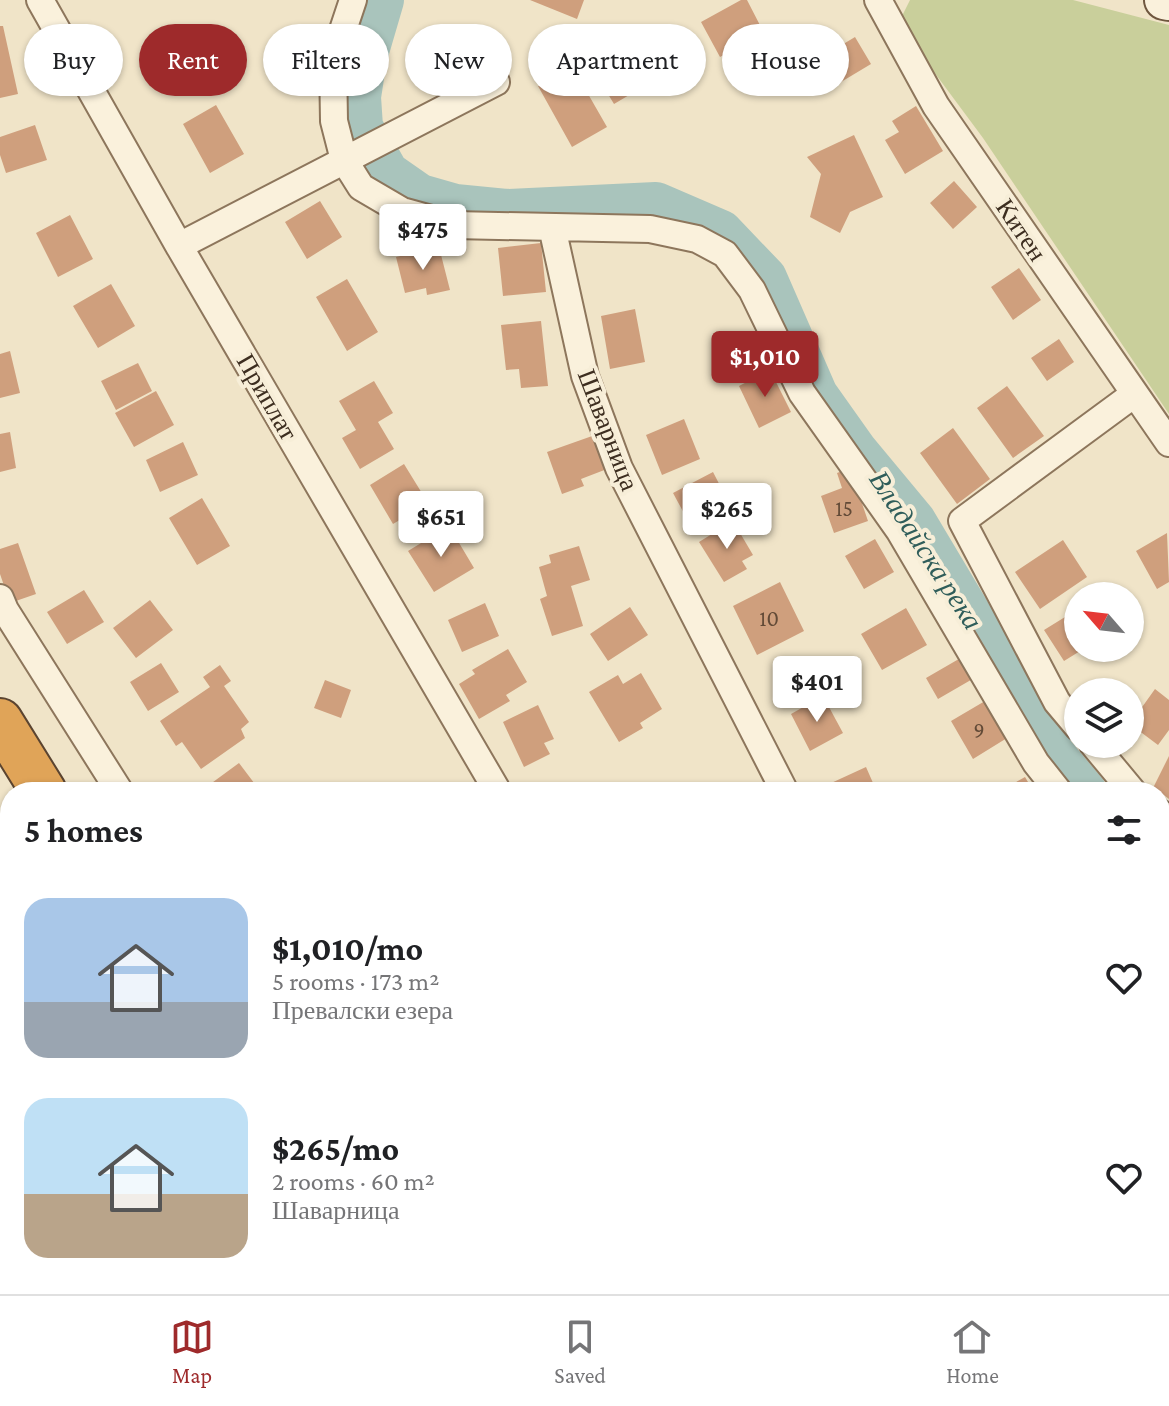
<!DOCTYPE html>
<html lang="en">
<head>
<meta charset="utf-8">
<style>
  body { margin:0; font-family:"Crimson Pro",serif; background:#f6f6f6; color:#202124; height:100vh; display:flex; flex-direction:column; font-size:30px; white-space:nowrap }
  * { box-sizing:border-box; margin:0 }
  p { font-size:26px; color:#757577 }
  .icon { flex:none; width:44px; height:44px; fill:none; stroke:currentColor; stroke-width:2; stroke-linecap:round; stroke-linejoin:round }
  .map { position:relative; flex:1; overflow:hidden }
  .sheet { position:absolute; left:0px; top:782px; width:1170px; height:512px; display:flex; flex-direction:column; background:#fff; border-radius:32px 32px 0 0; box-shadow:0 2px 6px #0004 }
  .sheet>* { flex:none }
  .hud { position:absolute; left:24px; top:24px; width:1122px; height:72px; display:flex; gap:16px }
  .needle { width:52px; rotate:298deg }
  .buttons { position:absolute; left:1064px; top:582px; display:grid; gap:16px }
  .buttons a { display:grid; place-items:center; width:80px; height:80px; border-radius:50%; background:#fff; box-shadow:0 2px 6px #0004; font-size:40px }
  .price { position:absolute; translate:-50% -68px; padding:0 18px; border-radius:8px; background:#fff; color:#222; font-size:26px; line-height:52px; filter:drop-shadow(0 2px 4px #0008) }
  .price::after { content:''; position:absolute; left:50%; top:48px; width:24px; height:18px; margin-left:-12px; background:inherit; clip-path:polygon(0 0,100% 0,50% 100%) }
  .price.selected { background:#9e2a2b; color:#fff }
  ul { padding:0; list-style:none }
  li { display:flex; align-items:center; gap:24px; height:200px; padding:0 24px }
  li span { display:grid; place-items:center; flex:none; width:224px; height:160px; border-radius:24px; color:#555 }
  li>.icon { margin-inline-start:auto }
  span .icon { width:96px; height:96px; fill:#fffc; stroke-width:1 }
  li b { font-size:34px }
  h2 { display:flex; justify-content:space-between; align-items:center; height:96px; padding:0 24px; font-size:34px }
  .pill { padding:0 28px; border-radius:36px; background:#fff; box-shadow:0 2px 6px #0004; font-size:28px; line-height:72px }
  .pill.selected { background:#9e2a2b; color:#fff }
  .tabs { display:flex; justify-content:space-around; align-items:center; height:112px; border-top:2px solid #e0e0e0; background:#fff; font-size:22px; color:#757577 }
  .tabs a { display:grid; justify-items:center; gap:4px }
  .tabs .selected { color:#9e2a2b }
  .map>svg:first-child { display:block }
  .green { fill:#c9cf9b }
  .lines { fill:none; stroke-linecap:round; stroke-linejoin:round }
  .river { stroke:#a9c4bc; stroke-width:44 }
  .building { fill:#cf9f7d }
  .street-casing { stroke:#8d765c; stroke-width:30 }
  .secondary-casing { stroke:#6f573f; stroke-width:42 }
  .highway-casing { stroke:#5b4430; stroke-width:48 }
  .street { stroke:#faf1dc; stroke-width:26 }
  .secondary { stroke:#faf1dc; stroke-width:38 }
  .highway { stroke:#e0a458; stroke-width:44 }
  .rail-casing { stroke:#3d2e20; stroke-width:9 }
  .rail { stroke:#f7eed8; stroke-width:6; stroke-dasharray:18; stroke-linecap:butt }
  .labels { text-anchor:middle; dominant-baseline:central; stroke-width:8; stroke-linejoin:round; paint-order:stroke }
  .number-label { font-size:22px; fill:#624a37 }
  .street-label { font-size:26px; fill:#3d2e20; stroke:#f7eed8 }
  .water-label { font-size:28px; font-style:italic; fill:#2f5d5a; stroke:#f7eed8 }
</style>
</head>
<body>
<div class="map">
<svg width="1169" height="1294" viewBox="0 0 1169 1294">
  <rect width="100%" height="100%" fill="#f0e4c8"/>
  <path class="green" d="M910 0H1073L1169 25V414L983 138 911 41 901 18Z"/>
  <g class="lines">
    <path class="river" d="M382 0 365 58 359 97 361 127 387 173 420 196 455 206 506 211 656 204 721 232 765 278 816 395 855 450 914 521 1053 754 1085 792
      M1160 863 1169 869"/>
  </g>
  <path class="building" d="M530 0H584L577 19Z
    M741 0H747L764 33 720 57 701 22Z
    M0 26H3L18 94 0 98Z
    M855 37 871 64 836 85 820 58Z
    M636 40 658 78 614 104 591 66Z
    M572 66 607 127 572 147 538 86Z
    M216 105 244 154 210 173 183 124Z
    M916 106 943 151 905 174 885 140 899 132 892 121Z
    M35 125 47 160 6 173 0 155V137Z
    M854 135 883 197 850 212 840 233 810 217 821 174 807 157Z
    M954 181 977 207 953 229 930 203Z
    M320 201 342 237 307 259 285 222Z
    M70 215 93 259 58 277 36 233Z
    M541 243 546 292 503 296 498 248Z
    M439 247 450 290 427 295 426 288 405 293 396 257Z
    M1019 268 1041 300 1013 320 991 287Z
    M347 279 378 332 347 351 316 297Z
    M111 284 135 326 98 348 73 306Z
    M635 309 645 362 610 369 601 316Z
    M541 321 548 386 521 388 519 369 506 370 501 325Z
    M1059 339 1074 362 1047 381 1031 358Z
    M10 351 20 393 0 398V354Z
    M138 363 152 391 116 410 101 381Z
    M770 370 791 412 759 428 739 386Z
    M374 381 393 413 378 422 394 449 360 469 342 438 356 430 339 401Z
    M1007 386 1044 436 1013 458 977 408Z
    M156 391 174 425 134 447 115 413Z
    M684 419 700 459 662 475 646 435Z
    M953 428 990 479 957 504 920 453Z
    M10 432 16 468 0 472V434Z
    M595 435 607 469 581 479 584 486 562 494 547 452Z
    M183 442 198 475 160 492 146 460Z
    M404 464 428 503 393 524 370 485Z
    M850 468 868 521 834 533 821 496 842 488 837 473Z
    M713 472 731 507 692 528 673 493Z
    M202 498 230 546 197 565 169 518Z
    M733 521 753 555 742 561 747 569 724 582 699 542Z
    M449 526 474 568 434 592 408 551Z
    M1167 533 1169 582 1157 589 1136 551Z
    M875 539 894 572 864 589 845 556Z
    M1063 540 1087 577 1040 609 1015 572Z
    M18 543 36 594 10 603 0 574V549Z
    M579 546 590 580 571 586 583 626 552 636 540 599 547 596 539 567 551 563 549 555Z
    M780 582 804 631 757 655 733 606Z
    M84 590 104 622 67 644 47 612Z
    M150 600 173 630 136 658 113 628Z
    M485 603 499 636 462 652 448 620Z
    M630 607 648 635 608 661 590 634Z
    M906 608 927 645 882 670 861 634Z
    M1078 609V648H1085L1064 661 1044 630Z
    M508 649 527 682 506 695 510 701 479 719 459 684 475 674 472 670Z
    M964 656 976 677 938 699 926 678Z
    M161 663 179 692 148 711 130 682Z
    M220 665 231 681 224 686 249 722 241 729 245 738 201 769 182 742 176 746 160 721 210 687 203 677Z
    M641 673 662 709 640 723 643 728 619 742 589 692 618 675 623 684Z
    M325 680 351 690 341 718 314 708Z
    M1155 689 1169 700V730L1158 745 1130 724Z
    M823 696 843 733 810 751 791 714Z
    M985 701 1007 738 973 759 951 721Z
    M538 705 554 739 544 743 550 754 524 767 503 722Z
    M1169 756V799L1160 792 1152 790Z
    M239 763 261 792H215L209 785Z
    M866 767 877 792H833L829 784Z
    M1025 777 1034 792H998Z
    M1169 1016V1051L1163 1052 1160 1017Z
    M1169 1146V1188L1160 1190V1148Z"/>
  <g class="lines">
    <defs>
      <path id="street" d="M40 0 179 246 498 792
        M353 0 333 60 334 121 344 160 361 187 402 211 453 225 650 229 697 239 725 254 752 290 802 393 899 530 1036 763 1059 792
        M878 0 936 106 1169 443
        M552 227 585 376 619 468 785 792
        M179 246 496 82
        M0 598 5 610 120 792
        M1078 727 1057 702 962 521 1133 395
        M1093 744 1133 792
        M1160 813 1169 820
        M1160 884 1169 890
        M1160 1095 1169 1093
        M211 1294 228 1284"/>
      <path id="secondary" d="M1164 0 1169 1"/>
      <path id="highway" d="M0 721 44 792
        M596 1284 619 1294"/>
    </defs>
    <use href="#street" class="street-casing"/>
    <use href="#secondary" class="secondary-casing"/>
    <use href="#highway" class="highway-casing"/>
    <use href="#street" class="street"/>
    <use href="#secondary" class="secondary"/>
    <use href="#highway" class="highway"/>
    <defs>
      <path id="rail" d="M0 891 10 906
        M389 1284 408 1294"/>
    </defs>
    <use href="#rail" class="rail-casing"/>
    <use href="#rail" class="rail"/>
  </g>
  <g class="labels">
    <g class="number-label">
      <text x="844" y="508">15</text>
      <text x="769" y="618">10</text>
      <text x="979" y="730">9</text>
    </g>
    <g class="street-label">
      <text transform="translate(1021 230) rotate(56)">Китен</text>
      <text transform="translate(267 397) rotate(60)">Приплат</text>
      <text transform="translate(608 430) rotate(69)">Шаварница</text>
    </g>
    <g class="water-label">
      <text transform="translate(926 550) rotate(57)">Владайска река</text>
    </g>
  </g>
</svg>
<div class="buttons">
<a><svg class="needle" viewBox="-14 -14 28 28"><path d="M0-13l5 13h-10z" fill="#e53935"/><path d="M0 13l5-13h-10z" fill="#757577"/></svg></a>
<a><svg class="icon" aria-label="layers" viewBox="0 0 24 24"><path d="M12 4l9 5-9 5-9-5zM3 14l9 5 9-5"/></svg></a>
</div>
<b class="price" style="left:423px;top:272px">$475</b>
<b class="price selected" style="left:765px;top:399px">$1,010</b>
<b class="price" style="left:727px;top:551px">$265</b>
<b class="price" style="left:441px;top:559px">$651</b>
<b class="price" style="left:817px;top:724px">$401</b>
<div class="hud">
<a class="pill">Buy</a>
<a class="pill selected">Rent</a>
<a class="pill">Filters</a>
<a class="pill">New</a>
<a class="pill">Apartment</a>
<a class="pill">House</a>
</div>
<section class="sheet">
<h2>5 homes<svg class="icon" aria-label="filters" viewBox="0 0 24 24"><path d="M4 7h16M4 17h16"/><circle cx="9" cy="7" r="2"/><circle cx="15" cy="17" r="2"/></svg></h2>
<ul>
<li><span style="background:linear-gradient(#a9c7e8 65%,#9aa5b1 0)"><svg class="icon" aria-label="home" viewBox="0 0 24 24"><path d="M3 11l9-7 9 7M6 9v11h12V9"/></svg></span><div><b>$1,010/mo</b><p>5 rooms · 173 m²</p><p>Превалски езера</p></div><svg class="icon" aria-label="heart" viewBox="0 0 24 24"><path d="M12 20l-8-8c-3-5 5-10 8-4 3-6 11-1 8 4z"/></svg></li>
<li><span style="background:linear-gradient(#bfe0f5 60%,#b9a48a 0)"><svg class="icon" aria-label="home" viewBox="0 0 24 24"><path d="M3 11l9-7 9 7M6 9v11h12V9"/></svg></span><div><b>$265/mo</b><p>2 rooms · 60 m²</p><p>Шаварница</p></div><svg class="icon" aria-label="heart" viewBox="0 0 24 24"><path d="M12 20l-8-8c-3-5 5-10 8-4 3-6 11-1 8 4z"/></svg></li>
</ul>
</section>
</div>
<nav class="tabs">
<a class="selected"><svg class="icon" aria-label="map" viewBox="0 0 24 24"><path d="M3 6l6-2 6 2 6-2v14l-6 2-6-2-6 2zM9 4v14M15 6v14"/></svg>Map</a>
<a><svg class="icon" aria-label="saved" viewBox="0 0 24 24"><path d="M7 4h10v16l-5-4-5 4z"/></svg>Saved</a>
<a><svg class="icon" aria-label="home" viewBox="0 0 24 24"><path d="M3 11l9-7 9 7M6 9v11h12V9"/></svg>Home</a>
</nav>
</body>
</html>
